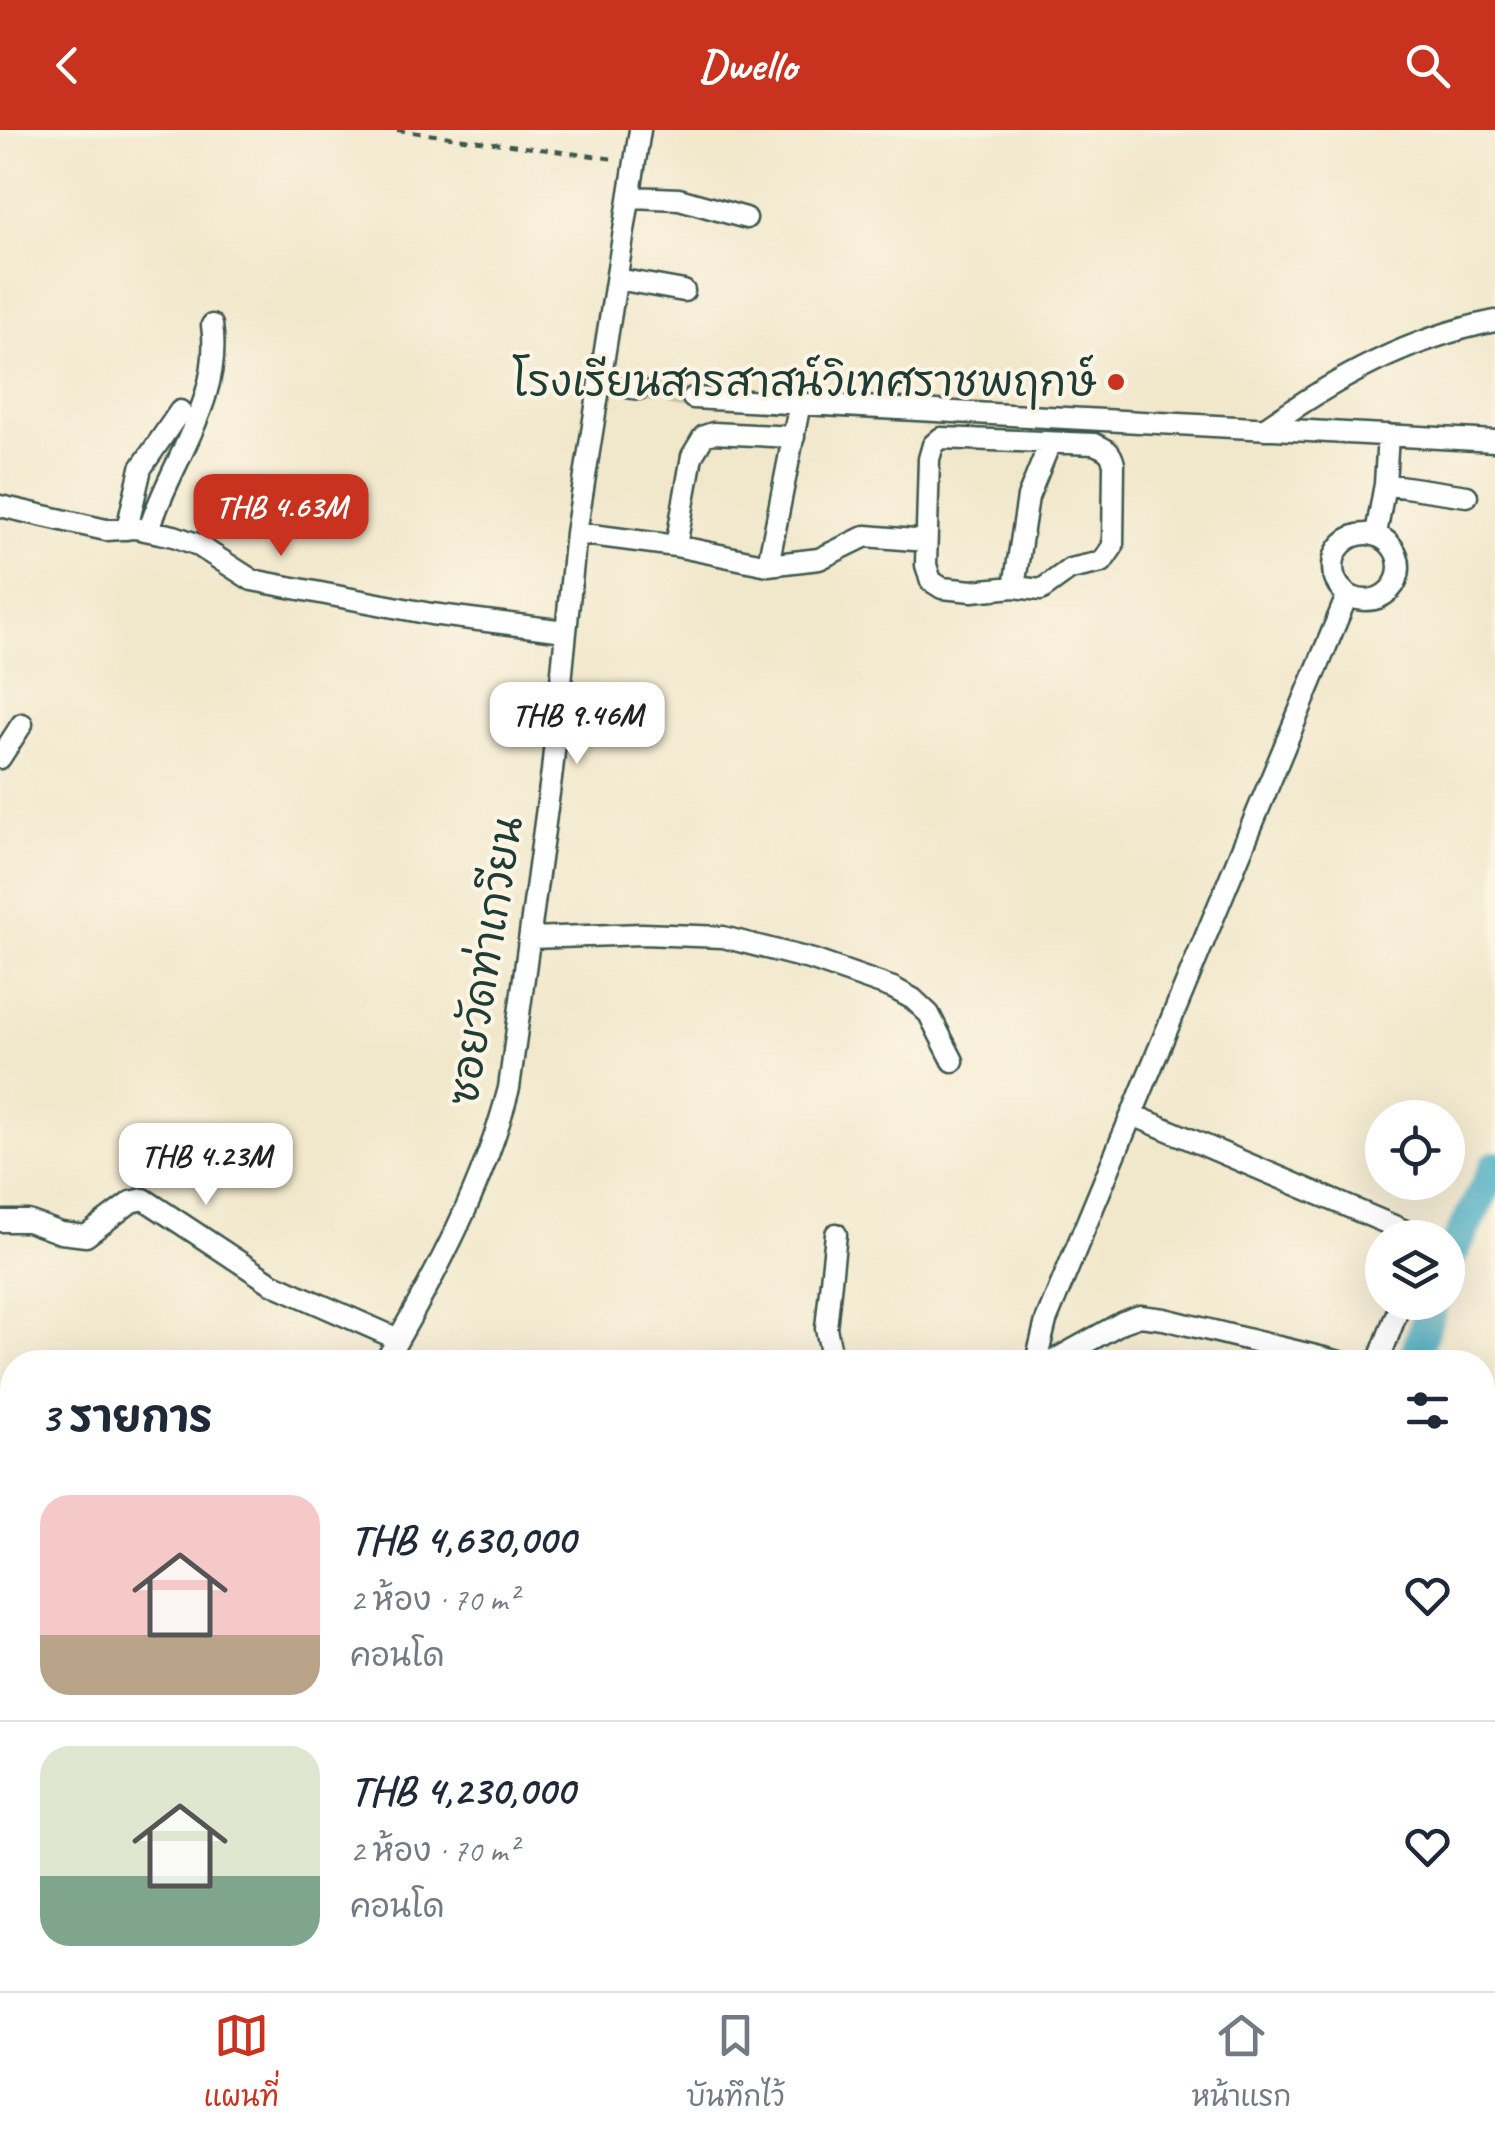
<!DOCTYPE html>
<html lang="th">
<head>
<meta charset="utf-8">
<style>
  body { margin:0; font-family:Caveat,"Playpen Sans Thai",sans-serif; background:#f6f6f7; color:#1f2937; height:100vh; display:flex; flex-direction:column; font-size:38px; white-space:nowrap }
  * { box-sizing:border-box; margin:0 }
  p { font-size:32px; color:#747a83 }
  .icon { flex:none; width:55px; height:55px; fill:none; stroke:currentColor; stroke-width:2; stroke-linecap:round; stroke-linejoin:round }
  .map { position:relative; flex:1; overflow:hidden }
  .panel { position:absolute; left:0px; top:1220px; width:1495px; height:642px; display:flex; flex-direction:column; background:#fff; border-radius:40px 40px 0 0; box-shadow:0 10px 40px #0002 }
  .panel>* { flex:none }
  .tools { position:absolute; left:1365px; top:970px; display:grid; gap:20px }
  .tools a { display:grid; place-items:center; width:100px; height:100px; border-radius:50%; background:#fff; box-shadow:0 10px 40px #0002; font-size:50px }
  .price { position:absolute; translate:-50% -85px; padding:0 22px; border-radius:20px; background:#fff; color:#222; font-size:32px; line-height:65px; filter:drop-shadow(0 2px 5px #0008) }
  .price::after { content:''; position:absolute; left:50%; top:60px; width:30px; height:22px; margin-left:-15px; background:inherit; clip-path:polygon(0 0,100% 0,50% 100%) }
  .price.active { background:#c8321e; color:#fff }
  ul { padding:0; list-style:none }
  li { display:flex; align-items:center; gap:30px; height:250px; padding:0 40px }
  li+li { border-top:2px solid #e0e1e3 }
  li span { display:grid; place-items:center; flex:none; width:280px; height:200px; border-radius:30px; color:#555 }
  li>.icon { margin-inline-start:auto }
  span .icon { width:120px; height:120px; fill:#fffc; stroke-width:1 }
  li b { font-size:42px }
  h2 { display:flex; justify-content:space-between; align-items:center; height:120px; padding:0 40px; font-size:42px }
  header { display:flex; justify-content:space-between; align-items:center; height:130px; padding:0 40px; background:#c8321e; color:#fff; font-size:45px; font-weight:700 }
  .dock { display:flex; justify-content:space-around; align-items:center; height:140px; border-top:2px solid #e0e1e3; background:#fff; font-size:28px; color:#747a83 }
  .dock a { display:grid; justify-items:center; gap:5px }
  .dock .active { color:#c8321e }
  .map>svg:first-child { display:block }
  .water { fill:#42aac2; stroke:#30747b; stroke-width:2.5 }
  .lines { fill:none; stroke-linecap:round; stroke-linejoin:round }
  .river { stroke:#42aac2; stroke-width:32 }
  .minor-tunnel { stroke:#c7c6ae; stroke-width:20; stroke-dasharray:20 10; stroke-linecap:butt }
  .minor-casing { stroke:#3e574b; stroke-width:25 }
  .major-casing { stroke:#3e574b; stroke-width:32 }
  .path { stroke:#3e574b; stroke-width:4; stroke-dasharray:8 8; stroke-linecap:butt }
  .minor { stroke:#fff; stroke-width:20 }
  .major { stroke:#fff; stroke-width:28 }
  .poi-dot { fill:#c8321e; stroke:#fcf5e5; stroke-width:4 }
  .labels { text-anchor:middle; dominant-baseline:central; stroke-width:8; stroke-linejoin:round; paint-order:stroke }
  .poi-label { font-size:42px; fill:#1f3d34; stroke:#fcf5e5; text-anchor:end }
  .street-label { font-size:42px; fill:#1f3d34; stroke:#fcf5e5 }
</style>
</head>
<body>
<header><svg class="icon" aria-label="back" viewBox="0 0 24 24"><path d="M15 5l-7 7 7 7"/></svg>Dwello<svg class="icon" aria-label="search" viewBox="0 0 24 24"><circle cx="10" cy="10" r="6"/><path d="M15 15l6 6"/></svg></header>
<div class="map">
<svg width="1495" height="1861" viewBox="0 0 1495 1861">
  <rect width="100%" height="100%" fill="#fcf5e5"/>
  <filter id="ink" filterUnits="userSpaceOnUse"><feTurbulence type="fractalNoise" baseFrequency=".01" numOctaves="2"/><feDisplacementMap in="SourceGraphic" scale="20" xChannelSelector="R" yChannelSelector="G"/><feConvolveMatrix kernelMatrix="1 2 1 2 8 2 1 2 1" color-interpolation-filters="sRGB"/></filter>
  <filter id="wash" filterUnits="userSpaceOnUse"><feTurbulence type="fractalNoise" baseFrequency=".0048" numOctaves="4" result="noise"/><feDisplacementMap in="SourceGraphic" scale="40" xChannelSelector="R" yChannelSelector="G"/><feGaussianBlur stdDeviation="2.25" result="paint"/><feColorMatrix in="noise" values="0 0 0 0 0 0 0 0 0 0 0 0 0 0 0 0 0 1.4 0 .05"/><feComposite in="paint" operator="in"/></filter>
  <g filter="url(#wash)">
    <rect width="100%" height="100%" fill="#f1e8cc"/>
    <path class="water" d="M0 1513 12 1519V1632L0 1629Z"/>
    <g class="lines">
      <path class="river" d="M1448 1132 1495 1037
        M1413 1232 1433 1172
        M1188 1861 1192 1850"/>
    </g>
  </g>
  <g filter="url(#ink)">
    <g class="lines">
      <path class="minor-tunnel" d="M639 259 693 268"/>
      <defs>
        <path id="minor" d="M631 67 679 69 746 88
          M617 149 684 161
          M600 253 639 259
          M693 268 1495 311
          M1264 299C1334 249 1409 208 1495 191
          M941 308 1094 314C1106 319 1111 321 1114 334L1113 416 1102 432 1070 439 1041 460 1014 457 972 461 942 458 931 451 926 435 929 329 933 315Z
          M1385 354 1467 366
          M0 376 106 400 135 398 174 406 196 414 252 450 431 484 565 501
          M127 399 141 338 180 281
          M149 400C170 331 223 271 212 195
          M576 403 676 416 768 435 819 429 866 406 926 411
          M1333 437a33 33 0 1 1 66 0a33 33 0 1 1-66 0Z
          M1376 404 1385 354 1388 305
          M676 416 692 326 704 306 713 303 794 307
          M768 435 800 273
          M1014 457 1028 367 1050 313
          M0 628 22 594
          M531 808 642 804 723 807 813 830 893 858 913 869 929 884 953 931
          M1133 985 1422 1108
          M0 1091H28L61 1103 86 1106 131 1072 144 1069 271 1153 398 1209
          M385 1232C435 1146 484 1055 509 958L552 641 576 403 640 0
          M833 1232 826 1198 836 1104
          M1036 1232 1046 1191 1347 466
          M1051 1232 1123 1192 1140 1186 1164 1189 1340 1232
          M1378 1232 1401 1172
          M1482 1273 1495 1276
          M1482 1415 1495 1416
          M0 1712H12
          M10 1804 12 1805
          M462 1850 485 1861
          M865 1850 880 1855 882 1850
          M1460 1850 1471 1861
          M87 1861 91 1850
          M214 1861 226 1850
          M564 1861 569 1850
          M827 1861 836 1850
          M1057 1861 1062 1850"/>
        <path id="major" d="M0 1314 12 1323
          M0 1356 12 1361
          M0 1414 12 1419
          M1118 1850 1147 1861
          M1289 1850 1318 1861"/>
      </defs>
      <use href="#minor" class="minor-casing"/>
      <use href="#major" class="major-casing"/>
      <path class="path" d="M397 0 615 29"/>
      <use href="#minor" class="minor"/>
      <use href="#major" class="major"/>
    </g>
  </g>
  <circle class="poi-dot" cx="1116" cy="252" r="10"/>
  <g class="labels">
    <g class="poi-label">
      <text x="1096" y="252">โรงเรียนสารสาสน์วิเทศราชพฤกษ์</text>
    </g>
    <g class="street-label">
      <text transform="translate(486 831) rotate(-81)">ซอยวัดท่าเกวียน</text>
    </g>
  </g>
</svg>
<div class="tools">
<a><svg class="icon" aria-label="locate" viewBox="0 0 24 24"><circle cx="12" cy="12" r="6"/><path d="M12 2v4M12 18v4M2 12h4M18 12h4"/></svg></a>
<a><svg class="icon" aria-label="layers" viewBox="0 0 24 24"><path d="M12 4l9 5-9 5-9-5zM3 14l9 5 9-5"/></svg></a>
</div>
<b class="price active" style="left:281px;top:429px">THB 4.63M</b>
<b class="price" style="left:577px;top:637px">THB 9.46M</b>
<b class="price" style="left:206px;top:1078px">THB 4.23M</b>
<section class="panel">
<h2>3 รายการ<svg class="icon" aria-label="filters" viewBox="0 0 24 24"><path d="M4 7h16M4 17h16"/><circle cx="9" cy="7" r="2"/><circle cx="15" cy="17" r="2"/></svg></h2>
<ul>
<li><span style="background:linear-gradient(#f6c9c9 70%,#b9a48a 0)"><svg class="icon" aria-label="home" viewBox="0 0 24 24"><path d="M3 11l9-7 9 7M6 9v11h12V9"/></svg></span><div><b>THB 4,630,000</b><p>2 ห้อง · 70 m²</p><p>คอนโด</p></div><svg class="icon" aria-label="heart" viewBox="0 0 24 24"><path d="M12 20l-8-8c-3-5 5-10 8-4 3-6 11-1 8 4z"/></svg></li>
<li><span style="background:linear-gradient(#dfe7d0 65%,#7fa58c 0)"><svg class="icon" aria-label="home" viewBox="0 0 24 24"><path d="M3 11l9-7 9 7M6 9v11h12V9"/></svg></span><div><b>THB 4,230,000</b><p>2 ห้อง · 70 m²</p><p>คอนโด</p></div><svg class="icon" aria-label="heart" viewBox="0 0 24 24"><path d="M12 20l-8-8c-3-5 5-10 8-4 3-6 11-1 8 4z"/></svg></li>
</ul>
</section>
</div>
<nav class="dock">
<a class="active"><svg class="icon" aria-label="map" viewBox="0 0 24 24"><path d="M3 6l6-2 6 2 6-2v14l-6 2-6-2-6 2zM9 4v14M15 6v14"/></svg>แผนที่</a>
<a><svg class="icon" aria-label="saved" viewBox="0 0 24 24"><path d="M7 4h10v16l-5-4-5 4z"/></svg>บันทึกไว้</a>
<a><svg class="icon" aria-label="home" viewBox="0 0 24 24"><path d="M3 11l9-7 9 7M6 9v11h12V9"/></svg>หน้าแรก</a>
</nav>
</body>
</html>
